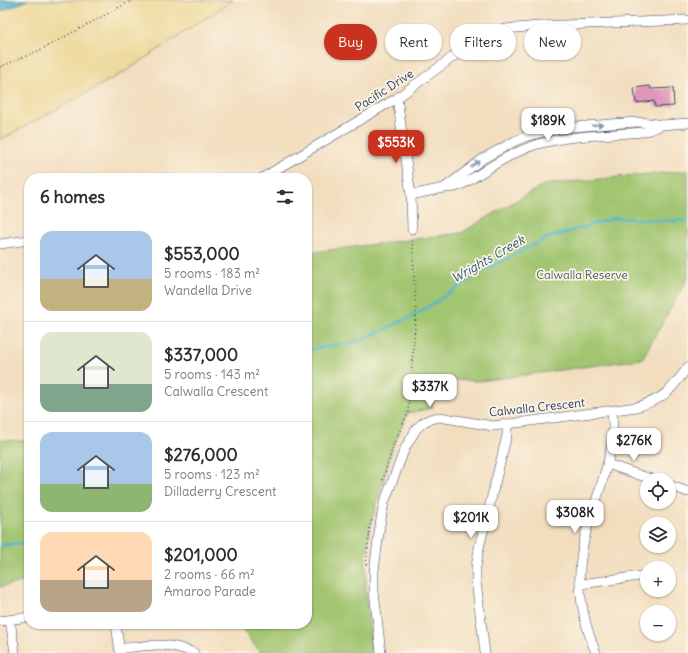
<!DOCTYPE html>
<html lang="en">
<head>
<meta charset="utf-8">
<style>
  body { margin:0; font-family:Delius,sans-serif; background:#f2f2f3; color:#2b2b33; height:100vh; display:flex; flex-direction:column; font-size:15px; white-space:nowrap }
  * { box-sizing:border-box; margin:0 }
  p { font-size:13px; color:#7c7c81 }
  .icon { flex:none; width:22px; height:22px; fill:none; stroke:currentColor; stroke-width:2; stroke-linecap:round; stroke-linejoin:round }
  .map { position:relative; flex:1; overflow:hidden }
  .details { position:absolute; left:24px; top:173px; width:288px; height:456px; display:flex; flex-direction:column; background:#fff; border-radius:16px; box-shadow:0 1px 3px #0004 }
  .details>* { flex:none }
  .hud { position:absolute; left:324px; top:24px; width:304px; height:36px; display:flex; gap:8px }
  .tools { position:absolute; left:640px; top:473px; display:grid; gap:8px }
  .tools a { display:grid; place-items:center; width:36px; height:36px; border-radius:50%; background:#fff; box-shadow:0 1px 3px #0004; font-size:20px }
  .price { position:absolute; translate:-50% -34px; padding:0 9px; border-radius:8px; background:#fff; color:#222; font-size:13px; line-height:26px; filter:drop-shadow(0 1px 2px #0008) }
  .price::after { content:''; position:absolute; left:50%; top:24px; width:12px; height:9px; margin-left:-6px; background:inherit; clip-path:polygon(0 0,100% 0,50% 100%) }
  .price.selected { background:#c8321e; color:#fff }
  ul { padding:0; list-style:none }
  li { display:flex; align-items:center; gap:12px; height:100px; padding:0 16px }
  li+li { border-top:1px solid #e1e1e2 }
  li span { display:grid; place-items:center; flex:none; width:112px; height:80px; border-radius:12px; color:#555 }
  li>.icon { margin-inline-start:auto }
  span .icon { width:48px; height:48px; fill:#fffc; stroke-width:1 }
  li b { font-size:17px }
  h2 { display:flex; justify-content:space-between; align-items:center; height:48px; padding:0 16px; font-size:17px }
  .chip { padding:0 14px; border-radius:18px; background:#fff; box-shadow:0 1px 3px #0004; font-size:14px; line-height:36px }
  .chip.selected { background:#c8321e; color:#fff }
  .map>svg:first-child { display:block }
  .green { fill:#a1c56f; stroke:#5e7a66 }
  .sand { fill:#eeda9e; stroke:#84847e }
  .water { fill:#4fb5ce; stroke:#357296 }
  .lines { fill:none; stroke-linecap:round; stroke-linejoin:round }
  .stream { stroke:#4fb5ce; stroke-width:2.5 }
  .building { fill:#e094b8 }
  .minor-casing { stroke:#3b496d; stroke-width:10 }
  .path { stroke:#3b496d; stroke-width:1.5; stroke-dasharray:1 3; stroke-linecap:butt }
  .minor { stroke:#fff; stroke-width:9 }
  .oneway { fill:#8d97ae }
  .labels { text-anchor:middle; dominant-baseline:central; stroke-width:3.5; stroke-linejoin:round; paint-order:stroke }
  .street-label { font-size:12px; fill:#1b2f5e; stroke:#fcf5e5 }
  .park-label { font-size:12px; fill:#435c63; stroke:#fcf5e5 }
  .water-label { font-size:13px; font-style:italic; fill:#2b5780; stroke:#fcf5e5 }
</style>
</head>
<body>
<div class="map">
<svg width="688" height="653" viewBox="0 0 688 653">
  <rect width="100%" height="100%" fill="#fcf5e5"/>
  <filter id="ink" filterUnits="userSpaceOnUse"><feTurbulence type="fractalNoise" baseFrequency=".025" numOctaves="2"/><feDisplacementMap in="SourceGraphic" scale="8" xChannelSelector="R" yChannelSelector="G"/><feConvolveMatrix kernelMatrix="1 2 1 2 8 2 1 2 1" color-interpolation-filters="sRGB"/></filter>
  <filter id="wash" filterUnits="userSpaceOnUse"><feTurbulence type="fractalNoise" baseFrequency=".012" numOctaves="4" result="noise"/><feDisplacementMap in="SourceGraphic" scale="16" xChannelSelector="R" yChannelSelector="G"/><feGaussianBlur stdDeviation="0.9" result="paint"/><feColorMatrix in="noise" values="0 0 0 0 0 0 0 0 0 0 0 0 0 0 0 0 0 1.4 0 .05"/><feComposite in="paint" operator="in"/></filter>
  <g filter="url(#wash)">
    <rect width="100%" height="100%" fill="#f2debf"/>
    <path class="green" d="M688 171V278L642 359 480 381 438 379 432 408 408 413 393 446 370 527 366 557V596L372 653H261L237 624H307V253L461 233 543 185 637 175Z
      M0 440 29 441V580L0 587Z"/>
    <path class="sand" d="M28 0H233L126 71 0 140V12Z"/>
    <path class="water" d="M0 0H28L0 12Z"/>
    <g class="lines">
      <path class="stream" d="M307 350 359 341 417 314 483 271 545 239 614 218 676 221 688 220
        M0 545 23 543 29 541"/>
    </g>
    <g id="blocks">
      <path class="building" d="M650 86 651 89 673 88 674 106 655 107 654 101 636 103 634 88Z"/>
    </g>
  </g>
  <g filter="url(#ink)">
    <use href="#blocks" fill-opacity="0" stroke="#3b496d" stroke-width="1"/>
    <g class="lines">
      <defs>
        <path id="minor" d="M397 98 411 195 412 229
          M262 178 397 98 468 46 485 36 505 29 539 26 688 20
          M444 188 484 158 515 141 527 136 545 132 573 127 636 122 650 123 662 125 688 123
          M411 195 444 188 456 187 465 183C488 169 511 152 538 144 568 135 610 135 642 132L653 129 662 125
          M0 244 29 240
          M607 464 654 480
          M669 485 688 492
          M581 584 647 575
          M10 620 15 653
          M0 621 29 617
          M116 624 120 653
          M120 649C148 645 166 641 194 653
          M381 653 374 591V571L380 525 384 503 394 477 405 448 417 428 424 422 430 419 439 417 493 426 637 407C666 398 671 390 688 367
          M485 653 476 581V567L479 548 507 435V424
          M596 653C583 621 576 585 582 551 585 530 593 509 600 489 608 461 616 441 612 411"/>
      </defs>
      <use href="#minor" class="minor-casing"/>
      <path class="path" d="M0 67 40 50 133 0
        M383 480 393 446 408 413 416 314 412 236
        M366 565 370 527 372 518"/>
      <use href="#minor" class="minor"/>
    </g>
    <defs><path id="oneway-solid" d="M-6-.8H1V-3.2L6.5 0L1 3.2V.8H-6Z"/></defs>
    <g class="oneway">
      <use href="#oneway-solid" transform="translate(597 125) rotate(-5)"/>
      <use href="#oneway-solid" transform="translate(475 164) rotate(-36)"/>
    </g>
  </g>
  <g class="labels">
    <g class="street-label">
      <text transform="translate(384 90) rotate(-33)">Pacific Drive</text>
      <text transform="translate(537 407) rotate(-6)">Calwalla Crescent</text>
    </g>
    <g class="park-label">
      <text x="582" y="274">Calwalla Reserve</text>
    </g>
    <g class="water-label">
      <text transform="translate(488 259) rotate(-30)">Wrights Creek</text>
    </g>
  </g>
</svg>
<div class="tools">
<a><svg class="icon" aria-label="locate" viewBox="0 0 24 24"><circle cx="12" cy="12" r="6"/><path d="M12 2v4M12 18v4M2 12h4M18 12h4"/></svg></a>
<a><svg class="icon" aria-label="layers" viewBox="0 0 24 24"><path d="M12 4l9 5-9 5-9-5zM3 14l9 5 9-5"/></svg></a>
<a>+</a>
<a>−</a>
</div>
<b class="price" style="left:548px;top:142px">$189K</b>
<b class="price selected" style="left:396px;top:164px">$553K</b>
<b class="price" style="left:430px;top:408px">$337K</b>
<b class="price" style="left:634px;top:462px">$276K</b>
<b class="price" style="left:575px;top:534px">$308K</b>
<b class="price" style="left:471px;top:539px">$201K</b>
<div class="hud">
<a class="chip selected">Buy</a>
<a class="chip">Rent</a>
<a class="chip">Filters</a>
<a class="chip">New</a>
</div>
<section class="details">
<h2>6 homes<svg class="icon" aria-label="filters" viewBox="0 0 24 24"><path d="M4 7h16M4 17h16"/><circle cx="9" cy="7" r="2"/><circle cx="15" cy="17" r="2"/></svg></h2>
<ul>
<li><span style="background:linear-gradient(#a9c7e8 60%,#c2b280 0)"><svg class="icon" aria-label="home" viewBox="0 0 24 24"><path d="M3 11l9-7 9 7M6 9v11h12V9"/></svg></span><div><b>$553,000</b><p>5 rooms · 183 m²</p><p>Wandella Drive</p></div></li>
<li><span style="background:linear-gradient(#dfe7d0 65%,#7fa58c 0)"><svg class="icon" aria-label="home" viewBox="0 0 24 24"><path d="M3 11l9-7 9 7M6 9v11h12V9"/></svg></span><div><b>$337,000</b><p>5 rooms · 143 m²</p><p>Calwalla Crescent</p></div></li>
<li><span style="background:linear-gradient(#a9c7e8 65%,#8fb573 0)"><svg class="icon" aria-label="home" viewBox="0 0 24 24"><path d="M3 11l9-7 9 7M6 9v11h12V9"/></svg></span><div><b>$276,000</b><p>5 rooms · 123 m²</p><p>Dilladerry Crescent</p></div></li>
<li><span style="background:linear-gradient(#ffd9b3 60%,#b9a48a 0)"><svg class="icon" aria-label="home" viewBox="0 0 24 24"><path d="M3 11l9-7 9 7M6 9v11h12V9"/></svg></span><div><b>$201,000</b><p>2 rooms · 66 m²</p><p>Amaroo Parade</p></div></li>
</ul>
</section>
</div>
</body>
</html>
